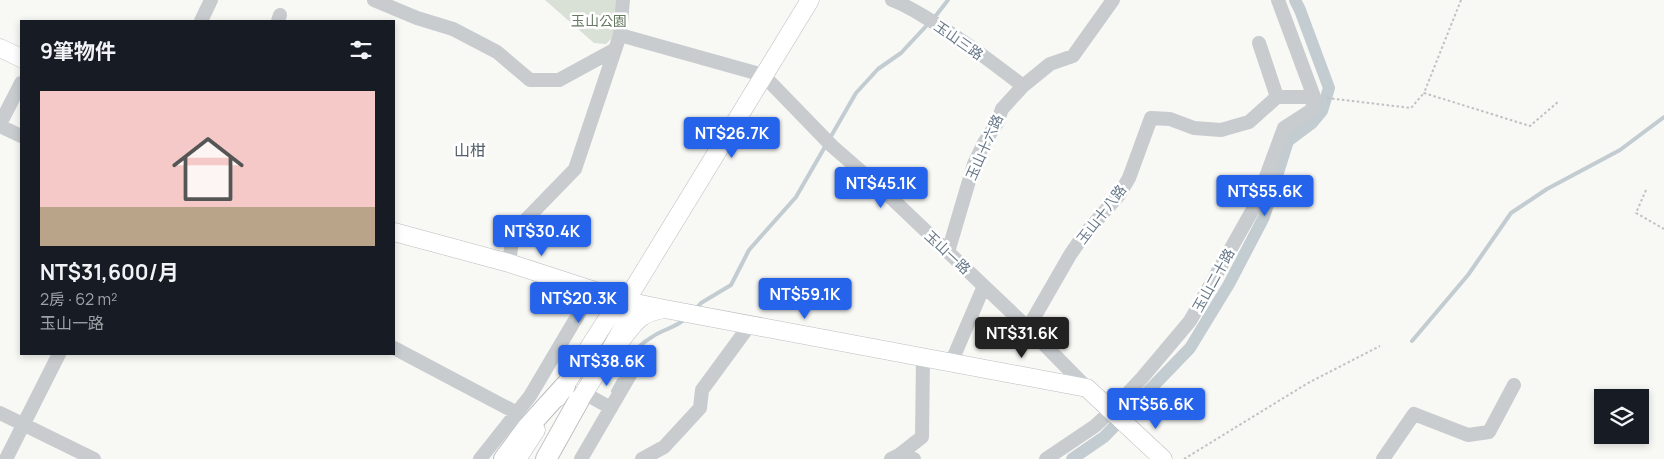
<!DOCTYPE html>
<html lang="zh-TW">
<head>
<meta charset="utf-8">
<style>
  body { margin:0; font-family:Manrope,"Noto Sans TC",sans-serif; background:#20242c; color:#f1f3f6; height:100vh; display:flex; flex-direction:column; font-size:19px; white-space:nowrap }
  * { box-sizing:border-box; margin:0 }
  p { font-size:16px; color:#9ea1a6 }
  .icon { flex:none; width:28px; height:28px; fill:none; stroke:currentColor; stroke-width:2; stroke-linecap:round; stroke-linejoin:round }
  .map { position:relative; flex:1; overflow:hidden }
  .panel { position:absolute; left:20px; top:20px; width:375px; height:335px; display:flex; flex-direction:column; background:#171b24; border-radius:0px; box-shadow:0 2px 8px #0003 }
  .panel>* { flex:none }
  .tools { position:absolute; left:1594px; top:389px; display:grid; gap:10px }
  .tools a { display:grid; place-items:center; width:55px; height:55px; border-radius:0px; background:#171b24; box-shadow:0 2px 8px #0003; font-size:25px }
  .price { position:absolute; translate:-50% -42px; padding:0 11px; border-radius:5px; background:#2563eb; color:#fff; font-size:16px; line-height:32px; filter:drop-shadow(0 1px 2px #0008) }
  .price::after { content:''; position:absolute; left:50%; top:30px; width:15px; height:11px; margin-left:-8px; background:inherit; clip-path:polygon(0 0,100% 0,50% 100%) }
  .price.current { background:#222; color:#fff }
  ul { padding:0; list-style:none }
  li { display:grid; align-content:center; gap:10px; height:265px; padding:0 20px }
  li span { display:grid; place-items:center; height:155px; border-radius:0px; color:#555 }
  li>.icon { margin-inline-start:auto }
  span .icon { width:90px; height:90px; fill:#fffc; stroke-width:1 }
  li b { font-size:21px }
  h2 { display:flex; justify-content:space-between; align-items:center; height:60px; padding:0 20px; font-size:21px }
  .map>svg:first-child { display:block }
  .green { fill:#d9e1d6 }
  .lines { fill:none; stroke-linecap:round; stroke-linejoin:round }
  .stream { stroke:#c2ccd1; stroke-width:4 }
  .canal { stroke:#c2ccd1; stroke-width:12 }
  .major-casing { stroke:#b9bdc1; stroke-width:19 }
  .highway-casing { stroke:#babec1; stroke-width:22 }
  .path { stroke:#bfc2c4; stroke-width:2; stroke-dasharray:2.5 2.5; stroke-linecap:butt }
  .minor { stroke:#c8cccf; stroke-width:14 }
  .major { stroke:#fff; stroke-width:18 }
  .highway { stroke:#fff; stroke-width:20 }
  .labels { text-anchor:middle; dominant-baseline:central; stroke-width:5; stroke-linejoin:round; paint-order:stroke }
  .park-label { font-size:14px; fill:#657a61; stroke:#fff }
  .street-label { font-size:14px; fill:#678; stroke:#fff }
  .quarter-label { font-size:16px; fill:#54616d; stroke:#fff }
</style>
</head>
<body>
<div class="map">
<svg width="1664" height="459" viewBox="0 0 1664 459">
  <rect width="100%" height="100%" fill="#f8f8f5"/>
  <path class="green" d="M545 0H619L615 35 606 44 594 43Z"/>
  <g class="lines">
    <path class="stream" d="M934 18 948 0
      M695 310 701 303 731 285 749 250 796 197 856 93 878 69 901 53 929 23
      M1412 341 1468 275 1511 213 1547 189 1620 150 1664 117
      M627 362C631 353 643 342 652 337 663 329 676 328 686 318
      M613 391 619 380"/>
    <path class="canal" d="M1072 459 1104 437 1190 348 1229 284 1264 217 1288 141 1312 123 1322 111 1329 88 1300 10 1295 0"/>
    <defs>
      <path id="major" d="M0 48 21 58
        M394 232 509 263 626 301 665 309 1087 388 1163 459
        M622 339C636 321 640 313 664 309
        M557 398 609 316 626 301 810 0
        M572 412 604 361 625 324 626 301
        M517 459 536 430"/>
      <path id="highway" d="M504 459 527 428 565 386
        M546 459 579 400"/>
    </defs>
    <use href="#major" class="major-casing"/>
    <use href="#highway" class="highway-casing"/>
    <path class="path" d="M1461 0 1424 93 1530 126 1559 101
      M1327 98 1411 108 1424 93
      M1646 190 1636 213 1664 229
      M1184 459 1308 383 1380 346"/>
    <path class="minor" d="M374 0 417 18 453 29 497 52 530 80H559L614 50
      M892 0C906 5 918 13 930 20 963 40 993 63 1023 86
      M201 21 211 0
      M278 21 280 15
      M620 35 763 75 832 146 887 194 1028 328 1087 388
      M1259 43 1277 97
      M0 124 21 83
      M0 126 21 136
      M948 252 974 164 984 143 997 123 1002 109 1023 86 1050 64 1073 56 1113 0
      M509 263 513 233 575 169 620 35 623 0
      M1028 328 1070 255 1083 236 1119 195 1129 178 1151 118 1170 119 1194 128 1221 130 1249 122 1277 97H1314
      M394 348 517 413
      M951 363 984 286
      M584 393 611 408
      M0 413 94 459
      M899 455 914 459
      M6 459 59 354
      M480 459 530 396 591 293
      M581 459 630 375 604 361
      M642 459 664 447 700 408 702 390 749 326
      M891 459 899 455 922 437 923 359
      M1046 459 1095 426 1111 411 1142 378 1190 321 1256 204 1284 128 1312 110 1314 97 1278 0
      M1383 459 1414 414 1468 435 1489 432 1514 385"/>
    <use href="#major" class="major"/>
    <use href="#highway" class="highway"/>
  </g>
  <g class="labels">
    <g class="park-label">
      <text x="599" y="20">玉山公園</text>
    </g>
    <g class="street-label">
      <text transform="translate(959 40) rotate(35)">玉山三路</text>
      <text transform="translate(984 147) rotate(-66)">玉山十六路</text>
      <text transform="translate(1101 214) rotate(-52)">玉山十八路</text>
      <text transform="translate(948 252) rotate(43)">玉山一路</text>
      <text transform="translate(1213 280) rotate(-61)">玉山二十路</text>
    </g>
    <g class="quarter-label">
      <text x="470" y="150">山柑</text>
    </g>
  </g>
</svg>
<div class="tools">
<a><svg class="icon" aria-label="layers" viewBox="0 0 24 24"><path d="M12 4l9 5-9 5-9-5zM3 14l9 5 9-5"/></svg></a>
</div>
<b class="price" style="left:732px;top:159px">NT$26.7K</b>
<b class="price" style="left:881px;top:209px">NT$45.1K</b>
<b class="price" style="left:1265px;top:217px">NT$55.6K</b>
<b class="price" style="left:542px;top:257px">NT$30.4K</b>
<b class="price" style="left:805px;top:320px">NT$59.1K</b>
<b class="price" style="left:579px;top:324px">NT$20.3K</b>
<b class="price current" style="left:1022px;top:359px">NT$31.6K</b>
<b class="price" style="left:607px;top:387px">NT$38.6K</b>
<b class="price" style="left:1156px;top:430px">NT$56.6K</b>
<section class="panel">
<h2>9筆物件<svg class="icon" aria-label="filters" viewBox="0 0 24 24"><path d="M4 7h16M4 17h16"/><circle cx="9" cy="7" r="2"/><circle cx="15" cy="17" r="2"/></svg></h2>
<ul>
<li><span style="background:linear-gradient(#f6c9c9 75%,#b9a48a 0)"><svg class="icon" aria-label="home" viewBox="0 0 24 24"><path d="M3 11l9-7 9 7M6 9v11h12V9"/></svg></span><div><b>NT$31,600/月</b><p>2房 · 62 m²</p><p>玉山一路</p></div></li>
</ul>
</section>
</div>
</body>
</html>
